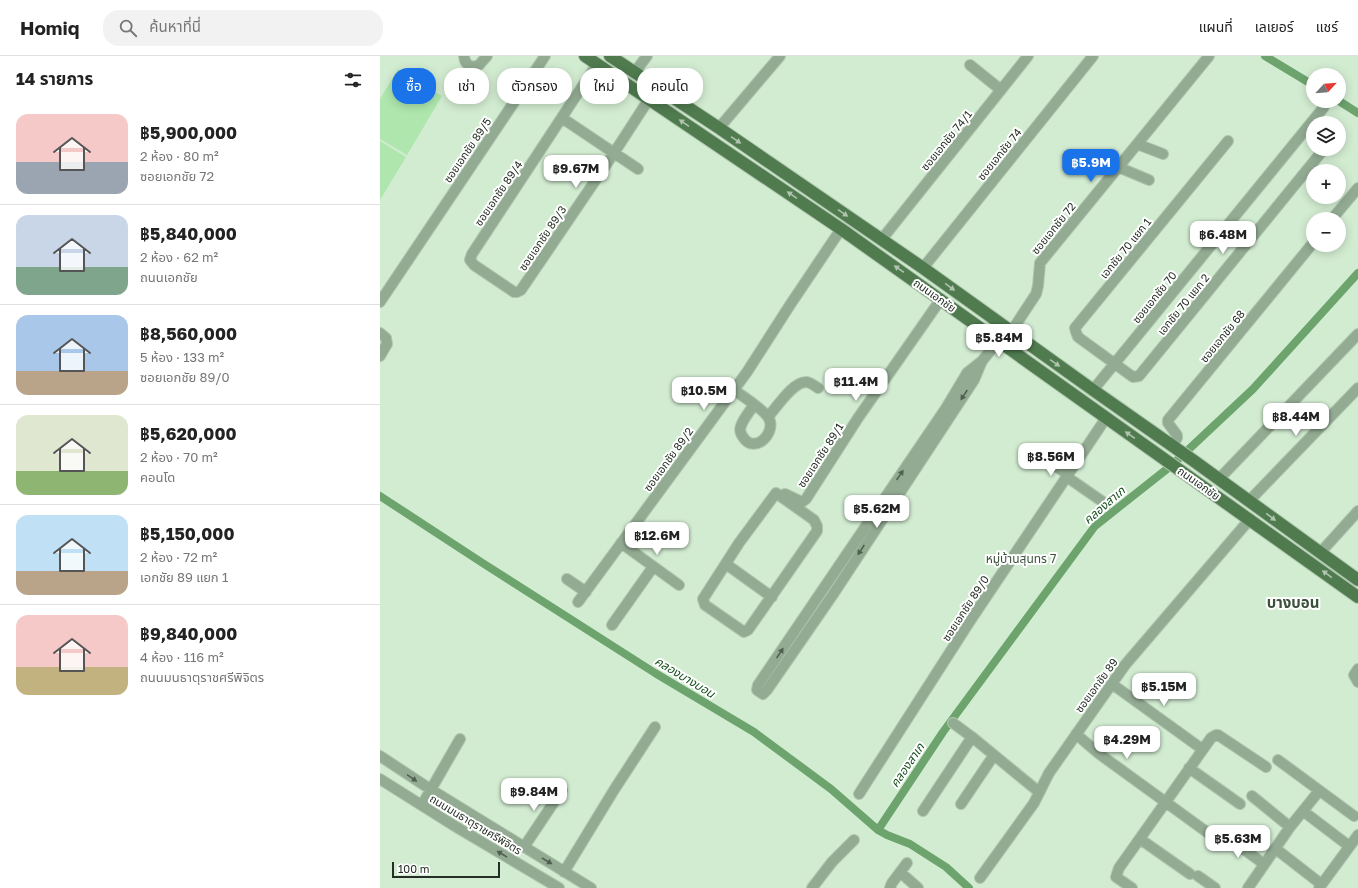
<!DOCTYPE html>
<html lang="th">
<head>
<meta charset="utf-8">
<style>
  body { margin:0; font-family:"Golos Text","Noto Sans Thai",sans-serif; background:#f2f2f2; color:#222; height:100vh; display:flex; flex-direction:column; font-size:15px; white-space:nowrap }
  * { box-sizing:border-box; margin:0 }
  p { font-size:13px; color:#767676 }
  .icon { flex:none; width:22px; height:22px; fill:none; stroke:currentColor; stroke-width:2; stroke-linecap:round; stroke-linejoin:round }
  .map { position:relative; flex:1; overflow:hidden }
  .sheet { display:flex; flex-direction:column; background:#fff; width:380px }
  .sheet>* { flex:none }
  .banner { position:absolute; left:12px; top:12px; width:380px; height:36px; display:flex; gap:8px }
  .needle { width:26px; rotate:64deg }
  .tools { position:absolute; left:926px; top:12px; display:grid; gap:8px }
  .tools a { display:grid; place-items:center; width:40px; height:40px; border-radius:50%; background:#fff; box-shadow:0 2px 10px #0003; font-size:20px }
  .scale { position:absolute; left:12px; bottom:10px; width:108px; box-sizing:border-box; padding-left:4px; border:2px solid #242e24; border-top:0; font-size:11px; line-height:14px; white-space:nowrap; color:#242e24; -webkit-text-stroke:3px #fff; paint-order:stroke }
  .price { position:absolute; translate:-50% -34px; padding:0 9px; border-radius:8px; background:#fff; color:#222; font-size:13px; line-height:26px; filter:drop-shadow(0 1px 2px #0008) }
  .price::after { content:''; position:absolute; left:50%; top:24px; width:12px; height:9px; margin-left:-6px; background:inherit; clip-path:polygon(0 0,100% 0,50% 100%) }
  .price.selected { background:#1a73e8; color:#fff }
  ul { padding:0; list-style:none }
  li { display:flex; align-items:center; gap:12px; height:100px; padding:0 16px }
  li+li { border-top:1px solid #e0e0e0 }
  li span { display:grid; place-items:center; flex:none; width:112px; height:80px; border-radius:12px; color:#555 }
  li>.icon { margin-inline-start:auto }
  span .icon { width:48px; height:48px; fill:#fffc; stroke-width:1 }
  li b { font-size:17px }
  h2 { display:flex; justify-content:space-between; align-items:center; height:48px; padding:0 16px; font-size:17px }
  .chip { padding:0 14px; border-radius:16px; background:#fff; box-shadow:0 2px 10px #0003; font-size:14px; line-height:36px }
  .chip.selected { background:#1a73e8; color:#fff }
  header { display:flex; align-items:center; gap:24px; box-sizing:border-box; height:56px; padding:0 20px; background:#fff; border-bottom:1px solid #e0e0e0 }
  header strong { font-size:19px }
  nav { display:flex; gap:22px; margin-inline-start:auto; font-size:14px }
  .search { width:280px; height:36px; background:#f2f2f2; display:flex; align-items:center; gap:10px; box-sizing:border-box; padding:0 14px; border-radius:16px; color:#767676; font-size:15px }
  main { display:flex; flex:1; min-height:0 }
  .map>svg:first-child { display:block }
  .green { fill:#aee6ad }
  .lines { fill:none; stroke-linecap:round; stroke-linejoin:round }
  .canal { stroke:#6da36d; stroke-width:8 }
  .minor-casing { stroke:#afc6ae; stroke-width:12 }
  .major-casing { stroke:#afc6ae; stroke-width:14 }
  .minor { stroke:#93ab93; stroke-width:10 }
  .major { stroke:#4f7b4f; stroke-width:12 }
  .oneway { fill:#b0c4b0 }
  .oneway2 { fill:#506050 }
  .labels { text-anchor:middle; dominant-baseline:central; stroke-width:4; stroke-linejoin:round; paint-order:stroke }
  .street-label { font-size:11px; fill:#242e24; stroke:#fff }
  .water-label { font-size:12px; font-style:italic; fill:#17501c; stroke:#fff }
  .neighbourhood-label { font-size:12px; fill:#3b513b; stroke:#fff }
  .district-label { font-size:15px; font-weight:bold; fill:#3b513b; stroke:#fff }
</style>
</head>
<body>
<header>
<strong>Homiq</strong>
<div class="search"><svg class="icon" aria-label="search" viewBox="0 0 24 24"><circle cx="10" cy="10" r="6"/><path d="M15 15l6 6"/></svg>ค้นหาที่นี่</div>
<nav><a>แผนที่</a><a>เลเยอร์</a><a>แชร์</a></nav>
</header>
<main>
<section class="sheet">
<h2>14 รายการ<svg class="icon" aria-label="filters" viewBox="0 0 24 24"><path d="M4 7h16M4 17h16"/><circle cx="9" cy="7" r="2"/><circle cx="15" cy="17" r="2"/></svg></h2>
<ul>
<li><span style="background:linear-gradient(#f6c9c9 60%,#9aa5b1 0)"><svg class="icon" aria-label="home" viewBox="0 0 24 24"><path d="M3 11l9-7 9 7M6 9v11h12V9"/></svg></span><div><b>฿5,900,000</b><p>2 ห้อง · 80 m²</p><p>ซอยเอกชัย 72</p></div></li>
<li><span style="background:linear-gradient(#c9d6e8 65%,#7fa58c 0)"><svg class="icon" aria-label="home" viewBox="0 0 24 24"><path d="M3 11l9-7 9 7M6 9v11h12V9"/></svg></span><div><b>฿5,840,000</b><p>2 ห้อง · 62 m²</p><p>ถนนเอกชัย</p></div></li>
<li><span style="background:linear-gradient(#a9c7e8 70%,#b9a48a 0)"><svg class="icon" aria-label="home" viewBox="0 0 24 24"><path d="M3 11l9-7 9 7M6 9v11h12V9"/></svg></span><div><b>฿8,560,000</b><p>5 ห้อง · 133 m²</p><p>ซอยเอกชัย 89/0</p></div></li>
<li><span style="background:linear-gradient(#dfe7d0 70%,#8fb573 0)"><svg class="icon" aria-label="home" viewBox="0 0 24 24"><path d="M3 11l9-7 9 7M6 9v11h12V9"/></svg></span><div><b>฿5,620,000</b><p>2 ห้อง · 70 m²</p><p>คอนโด</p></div></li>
<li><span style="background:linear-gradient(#bfe0f5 70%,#b9a48a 0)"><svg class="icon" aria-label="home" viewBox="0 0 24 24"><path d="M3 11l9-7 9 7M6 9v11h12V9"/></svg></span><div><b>฿5,150,000</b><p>2 ห้อง · 72 m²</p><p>เอกชัย 89 แยก 1</p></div></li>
<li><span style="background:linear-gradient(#f6c9c9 65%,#c2b280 0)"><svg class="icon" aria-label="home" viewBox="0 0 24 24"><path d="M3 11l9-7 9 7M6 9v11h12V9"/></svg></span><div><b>฿9,840,000</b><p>4 ห้อง · 116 m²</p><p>ถนนมนธาตุราชศรีพิจิตร</p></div></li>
</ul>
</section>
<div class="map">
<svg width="978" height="832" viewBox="0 0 978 832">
  <rect width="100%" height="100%" fill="#d2ecd1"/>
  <path class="green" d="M18 13 62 40 27 99 0 83V43Z
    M0 85 26 101 0 144Z"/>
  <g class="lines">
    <path class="canal" d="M885 0 933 29
      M959 45 978 57
      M0 440 101 506 275 617 374 676 451 733 498 774 507 779 530 788 566 811 589 832
      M498 774 563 676 715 470 792 409 873 333 978 217"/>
    <defs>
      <path id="minor" d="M84 0C85 7 87 9 93 11L99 9 107 0
        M217 8 92 198 90 204 94 209 134 236H137L141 234 234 97 269 43
        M590 9 621 34
        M254 17 267 0
        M182 62 258 113
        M339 72 400 0
        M848 85 695 272 696 276 698 281 753 321 759 320 944 93
        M757 88 783 98
        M738 111 769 124
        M952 163 978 132
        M502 183 648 0
        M543 212 713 0
        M0 246 165 0
        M631 276 656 238 658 230 660 207 829 0
        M0 277 6 282 7 288 0 300
        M602 305 594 324 454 537 387 634 383 638 377 634 378 629 566 352 587 317 602 305 619 284
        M354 334C361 339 384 354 388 361 398 375 375 400 363 381 361 378 359 374 361 370 363 363 370 355 374 349
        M713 334 944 51
        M388 361C397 351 413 325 427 326 431 327 435 330 438 332
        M792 389 797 382V379L788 367V364L933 187
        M666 404 689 419
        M687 421 726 448
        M839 423 978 278
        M396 437 434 464 437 470V475L368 574 364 576 325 549 323 543 359 487Z
        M405 438 422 446 426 443 478 362 561 243
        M869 445 978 332
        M241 487 299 529
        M940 497 978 455
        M346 508 392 541
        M187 523 206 536
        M198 546 367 316 410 249 461 173
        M232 569 273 511
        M978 613 974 619 978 626
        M732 628 822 693
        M573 667 592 681 659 736
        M696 678 718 697 835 782
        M0 700 50 733 211 832
        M898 704 974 760
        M809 712 860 748
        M0 723 73 769 179 832
        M479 738 590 565 726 362
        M872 740 910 771
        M581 748 614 699
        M42 749 80 683
        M543 755 592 681
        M923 755 969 790
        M844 779 884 808
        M760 783 810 818
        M144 791 182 734
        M896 793 941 828
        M184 816 234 734 275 671
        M520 816 538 832
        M818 820 835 832
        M600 822 654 747 669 717 745 609 870 463
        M432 832 452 806 474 784
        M510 832 512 827 527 807
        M752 832 736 821 739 812 831 682 836 679H838L886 711
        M868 832 910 771 939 735
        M939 832 978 779"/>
      <path id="major" d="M205 0 461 173 978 541
        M230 0 339 72 543 212 713 334 814 405 978 524"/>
    </defs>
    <use href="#minor" class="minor-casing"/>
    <use href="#major" class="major-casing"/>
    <use href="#minor" class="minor"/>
    <use href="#major" class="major"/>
  </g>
  <defs><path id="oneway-solid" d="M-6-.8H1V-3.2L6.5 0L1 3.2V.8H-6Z"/></defs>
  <g class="oneway">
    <use href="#oneway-solid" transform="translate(304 67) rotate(-146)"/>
    <use href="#oneway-solid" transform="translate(356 84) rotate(34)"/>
    <use href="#oneway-solid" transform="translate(412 139) rotate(-146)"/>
    <use href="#oneway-solid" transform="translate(463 157) rotate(34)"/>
    <use href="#oneway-solid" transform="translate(519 213) rotate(-145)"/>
    <use href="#oneway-solid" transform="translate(570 231) rotate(36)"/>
    <use href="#oneway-solid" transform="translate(675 307) rotate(35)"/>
    <use href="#oneway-solid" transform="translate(750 379) rotate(-145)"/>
    <use href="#oneway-solid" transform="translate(891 461) rotate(37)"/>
    <use href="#oneway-solid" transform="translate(947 518) rotate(-144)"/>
  </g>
  <g class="oneway2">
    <use href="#oneway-solid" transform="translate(584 339) rotate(123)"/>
    <use href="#oneway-solid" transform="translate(520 419) rotate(-56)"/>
    <use href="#oneway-solid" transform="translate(481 494) rotate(123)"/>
    <use href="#oneway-solid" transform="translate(400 597) rotate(-56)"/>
    <use href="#oneway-solid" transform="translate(32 722) rotate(34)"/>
    <use href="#oneway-solid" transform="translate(122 798) rotate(-149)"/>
    <use href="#oneway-solid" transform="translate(167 805) rotate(31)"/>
  </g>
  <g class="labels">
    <g class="street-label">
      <text transform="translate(566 84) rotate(-51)">ซอยเอกชัย 74/1</text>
      <text transform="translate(87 94) rotate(-56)">ซอยเอกชัย 89/5</text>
      <text transform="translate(619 98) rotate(-51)">ซอยเอกชัย 74</text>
      <text transform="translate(118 137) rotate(-56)">ซอยเอกชัย 89/4</text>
      <text transform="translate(673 172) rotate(-51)">ซอยเอกชัย 72</text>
      <text transform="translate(162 182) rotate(-56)">ซอยเอกชัย 89/3</text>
      <text transform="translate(745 192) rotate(-51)">เอกชัย 70 แยก 1</text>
      <text transform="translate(555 239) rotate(35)">ถนนเอกชัย</text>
      <text transform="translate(774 241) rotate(-51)">ซอยเอกชัย 70</text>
      <text transform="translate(803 248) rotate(-51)">เอกชัย 70 แยก 2</text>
      <text transform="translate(842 280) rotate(-51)">ซอยเอกชัย 68</text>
      <text transform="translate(440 399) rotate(-57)">ซอยเอกชัย 89/1</text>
      <text transform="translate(288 403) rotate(-54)">ซอยเอกชัย 89/2</text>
      <text transform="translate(819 427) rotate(35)">ถนนเอกชัย</text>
      <text transform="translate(585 552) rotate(-57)">ซอยเอกชัย 89/0</text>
      <text transform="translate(716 629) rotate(-54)">ซอยเอกชัย 89</text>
      <text transform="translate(96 768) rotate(31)">ถนนมนธาตุราชศรีพิจิตร</text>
    </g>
    <g class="water-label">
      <text transform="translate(724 449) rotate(-41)">คลองสาเก</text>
      <text transform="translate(305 621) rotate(31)">คลองบางบอน</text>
      <text transform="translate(527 709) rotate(-56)">คลองสาเก</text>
    </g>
    <g class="neighbourhood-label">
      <text x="641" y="502">หมู่บ้านสุนทร 7</text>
    </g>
    <g class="district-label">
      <text x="913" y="546">บางบอน</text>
    </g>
  </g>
</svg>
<div class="tools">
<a><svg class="needle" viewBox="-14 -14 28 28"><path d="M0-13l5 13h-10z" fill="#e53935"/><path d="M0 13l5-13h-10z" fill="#767676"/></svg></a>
<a><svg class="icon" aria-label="layers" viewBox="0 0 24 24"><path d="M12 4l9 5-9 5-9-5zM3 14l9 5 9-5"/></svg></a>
<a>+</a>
<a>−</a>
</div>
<div class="scale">100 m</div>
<b class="price selected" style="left:711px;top:127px">฿5.9M</b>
<b class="price" style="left:196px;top:133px">฿9.67M</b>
<b class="price" style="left:843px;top:199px">฿6.48M</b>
<b class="price" style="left:619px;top:302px">฿5.84M</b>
<b class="price" style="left:476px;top:346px">฿11.4M</b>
<b class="price" style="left:324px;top:355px">฿10.5M</b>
<b class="price" style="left:916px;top:381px">฿8.44M</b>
<b class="price" style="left:671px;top:421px">฿8.56M</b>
<b class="price" style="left:497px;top:473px">฿5.62M</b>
<b class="price" style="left:277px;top:500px">฿12.6M</b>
<b class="price" style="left:784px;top:651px">฿5.15M</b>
<b class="price" style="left:747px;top:704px">฿4.29M</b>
<b class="price" style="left:154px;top:756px">฿9.84M</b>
<b class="price" style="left:858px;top:803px">฿5.63M</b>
<div class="banner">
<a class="chip selected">ซื้อ</a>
<a class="chip">เช่า</a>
<a class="chip">ตัวกรอง</a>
<a class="chip">ใหม่</a>
<a class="chip">คอนโด</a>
</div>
</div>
</main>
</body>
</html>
